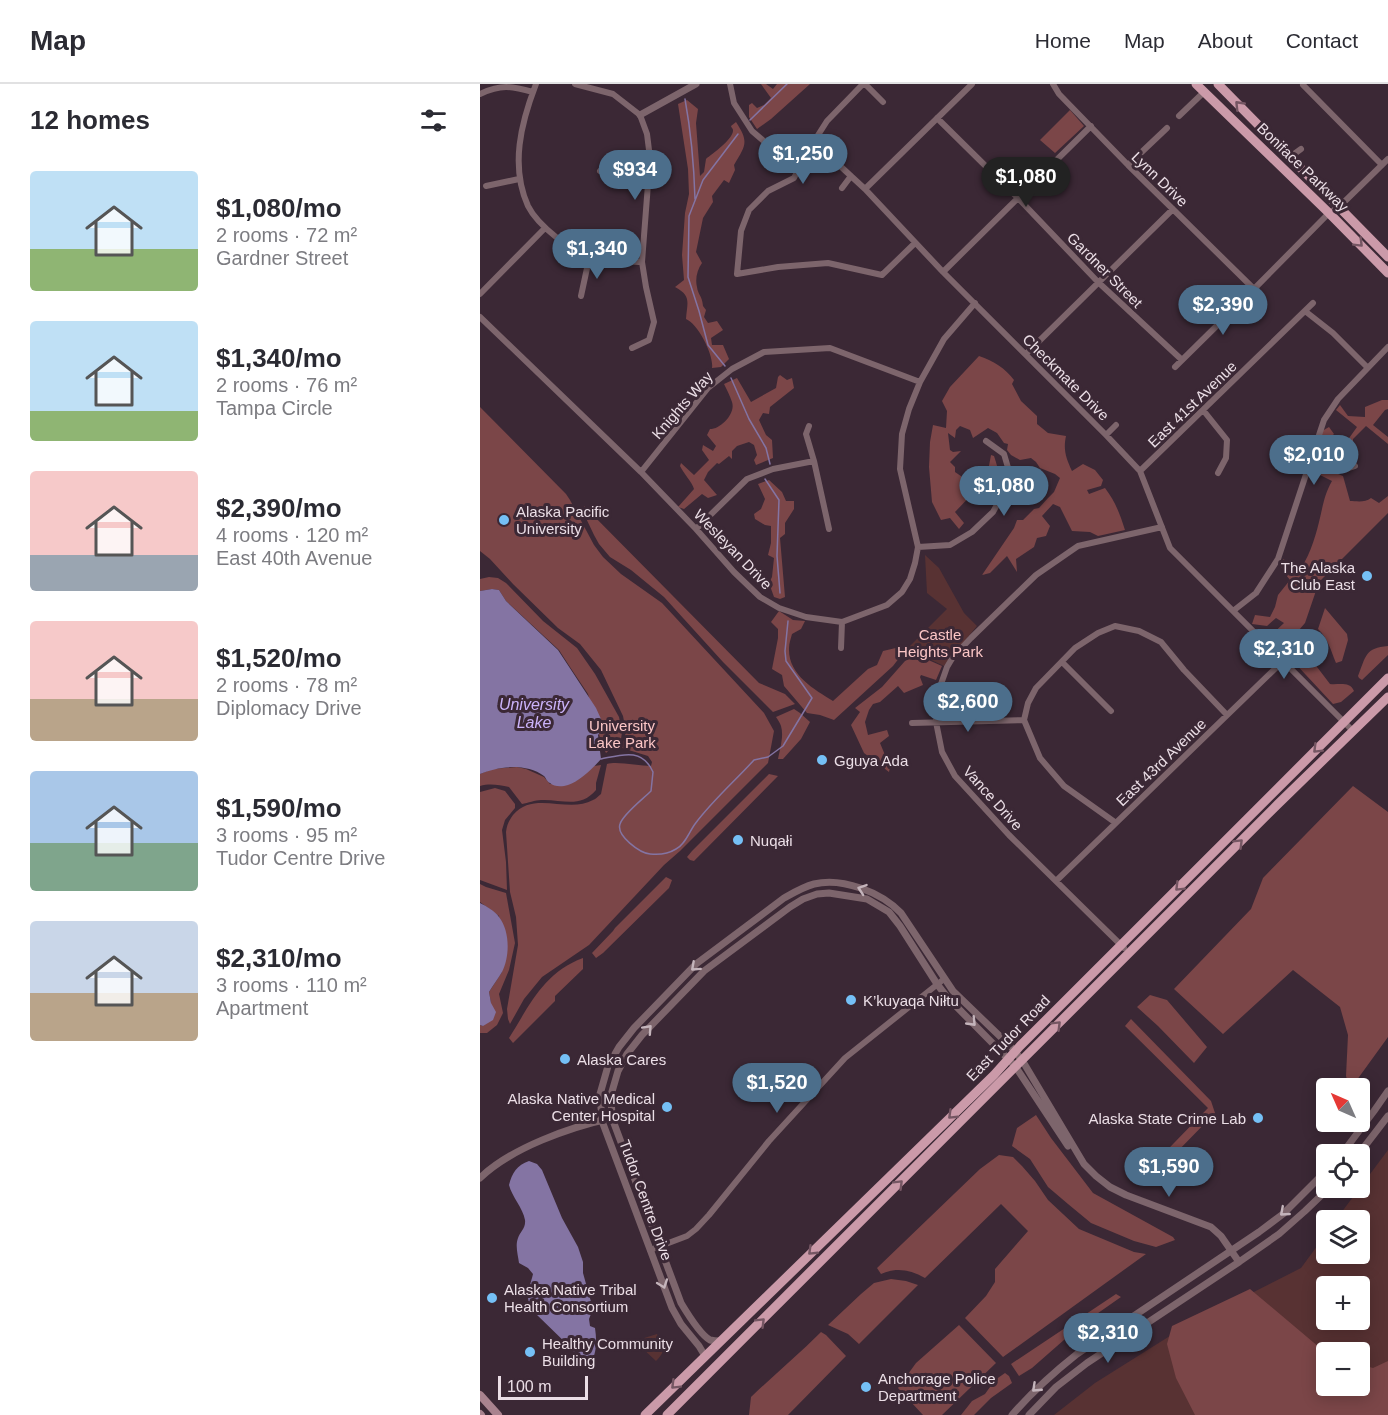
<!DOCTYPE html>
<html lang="en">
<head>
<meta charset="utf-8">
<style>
  body { margin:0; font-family:Helvetica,sans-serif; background:#f2f2f3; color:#2b2b33; height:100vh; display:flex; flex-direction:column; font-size:22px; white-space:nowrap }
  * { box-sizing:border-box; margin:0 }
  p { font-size:20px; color:#7c7c81 }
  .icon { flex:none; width:33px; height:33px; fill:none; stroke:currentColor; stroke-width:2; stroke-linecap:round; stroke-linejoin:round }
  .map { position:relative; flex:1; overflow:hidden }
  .side { display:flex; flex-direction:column; background:#fff; width:480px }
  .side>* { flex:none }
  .needle { width:39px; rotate:315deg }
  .fabs { position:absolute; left:836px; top:994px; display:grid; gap:12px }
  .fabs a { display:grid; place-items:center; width:54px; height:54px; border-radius:6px; background:#fff; box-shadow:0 3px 15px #0003; font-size:30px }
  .scale { position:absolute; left:18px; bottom:15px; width:90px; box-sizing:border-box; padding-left:6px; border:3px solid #ebdee6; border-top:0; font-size:16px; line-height:21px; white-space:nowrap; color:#ebdee6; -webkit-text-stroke:4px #3b2835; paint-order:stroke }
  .price { position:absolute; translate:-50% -51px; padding:0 14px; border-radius:21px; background:#4c6e8b; color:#fff; font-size:20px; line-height:39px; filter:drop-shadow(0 2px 3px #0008) }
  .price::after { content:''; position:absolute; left:50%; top:36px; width:18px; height:14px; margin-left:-9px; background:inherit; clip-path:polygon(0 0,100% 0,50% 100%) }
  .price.selected { background:#222; color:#fff }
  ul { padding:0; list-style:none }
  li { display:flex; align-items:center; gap:18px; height:150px; padding:0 30px }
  li span { display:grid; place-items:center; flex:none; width:168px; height:120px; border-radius:6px; color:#555 }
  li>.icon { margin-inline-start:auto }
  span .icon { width:72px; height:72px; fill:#fffc; stroke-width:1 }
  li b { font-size:26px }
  h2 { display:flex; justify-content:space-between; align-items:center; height:72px; padding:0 30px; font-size:26px }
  header { display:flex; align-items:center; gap:36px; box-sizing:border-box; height:84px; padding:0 30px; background:#fff; border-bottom:2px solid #e1e1e2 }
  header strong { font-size:28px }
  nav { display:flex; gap:33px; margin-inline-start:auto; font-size:21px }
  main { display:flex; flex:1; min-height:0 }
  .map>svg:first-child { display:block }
  .green { fill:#583233; fill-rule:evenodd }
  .forest { fill:#7b4648 }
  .water { fill:#8474a3 }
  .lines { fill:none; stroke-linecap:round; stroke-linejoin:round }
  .stream { stroke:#8474a3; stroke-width:1.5 }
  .minor { stroke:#7d656c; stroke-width:6 }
  .tertiary { stroke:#7d656c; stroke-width:7 }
  .secondary { stroke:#a9838f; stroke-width:8 }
  .primary { stroke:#cb9aa9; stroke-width:9 }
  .oneway { stroke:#755663 }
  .oneway2 { stroke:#c4b4bb }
  .poi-dot { fill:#75c0f6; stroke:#3b2835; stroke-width:2 }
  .labels { text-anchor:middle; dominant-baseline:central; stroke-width:6; stroke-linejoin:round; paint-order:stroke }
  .street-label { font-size:15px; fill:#ebdee6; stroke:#3b2835 }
  .poi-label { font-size:15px; fill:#ebdee6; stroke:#3b2835; text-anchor:start }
  .park-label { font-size:15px; fill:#fcc6c6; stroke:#3b2835 }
  .water-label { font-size:16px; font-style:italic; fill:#cbb3fa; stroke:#3b2835 }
</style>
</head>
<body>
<header>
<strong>Map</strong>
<nav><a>Home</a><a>Map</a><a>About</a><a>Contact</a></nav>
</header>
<main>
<section class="side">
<h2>12 homes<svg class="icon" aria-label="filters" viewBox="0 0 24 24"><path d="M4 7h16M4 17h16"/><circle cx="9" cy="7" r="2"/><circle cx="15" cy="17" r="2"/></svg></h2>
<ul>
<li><span style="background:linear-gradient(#bfe0f5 65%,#8fb573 0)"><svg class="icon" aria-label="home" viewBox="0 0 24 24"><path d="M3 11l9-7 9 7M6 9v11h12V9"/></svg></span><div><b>$1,080/mo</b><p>2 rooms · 72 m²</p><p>Gardner Street</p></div></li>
<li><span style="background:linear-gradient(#bfe0f5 75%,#8fb573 0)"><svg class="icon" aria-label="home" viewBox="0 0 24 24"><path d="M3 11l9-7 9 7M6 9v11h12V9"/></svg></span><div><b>$1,340/mo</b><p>2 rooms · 76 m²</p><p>Tampa Circle</p></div></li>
<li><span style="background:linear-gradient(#f6c9c9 70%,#9aa5b1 0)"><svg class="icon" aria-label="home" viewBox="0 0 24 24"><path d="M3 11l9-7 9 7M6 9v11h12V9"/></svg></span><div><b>$2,390/mo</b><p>4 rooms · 120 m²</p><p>East 40th Avenue</p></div></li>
<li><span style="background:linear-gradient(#f6c9c9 65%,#b9a48a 0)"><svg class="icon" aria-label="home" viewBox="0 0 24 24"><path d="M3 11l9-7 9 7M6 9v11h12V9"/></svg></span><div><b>$1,520/mo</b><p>2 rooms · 78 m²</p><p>Diplomacy Drive</p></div></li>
<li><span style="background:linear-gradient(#a9c7e8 60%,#7fa58c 0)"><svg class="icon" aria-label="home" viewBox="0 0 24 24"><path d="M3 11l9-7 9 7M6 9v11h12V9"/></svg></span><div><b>$1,590/mo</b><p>3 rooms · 95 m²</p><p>Tudor Centre Drive</p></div></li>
<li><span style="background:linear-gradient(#c9d6e8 60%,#b9a48a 0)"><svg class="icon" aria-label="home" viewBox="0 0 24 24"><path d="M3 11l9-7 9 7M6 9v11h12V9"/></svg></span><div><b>$2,310/mo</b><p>3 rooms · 110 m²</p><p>Apartment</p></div></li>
</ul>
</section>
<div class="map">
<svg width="908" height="1331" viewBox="0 0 908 1331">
  <rect width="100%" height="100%" fill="#3b2835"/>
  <path class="green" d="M445 471 459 484 484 529 497 542 464 582 445 573 421 571 467 525 447 509Z
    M908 1066V1331H574L615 1299 701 1245 821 1184 846 1150V1170H879V1137H855ZM846 1203H879V1236H846ZM846 1269H879V1302H846Z
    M177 1250C183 1263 187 1266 176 1277L161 1263V1255Z"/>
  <path class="forest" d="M281 0H286L293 5 297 0H330L291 35 277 45 269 33V21L272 19 277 24 284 21 291 14Z
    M207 16 218 25 216 39 220 92 224 88 226 75C232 70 254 55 253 46 253 45 251 43 251 42L256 38C269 58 266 61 254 81L255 86 249 99 244 96 232 112 233 118 223 134 216 168 222 179C217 186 215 195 217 203 218 211 222 211 223 222L226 226 224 233 228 239 237 237 243 246 231 254 232 261H243L249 275 241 283 232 284C234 271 218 240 206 235 207 219 212 212 195 203L204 196 202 171 205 129 209 110 208 85 198 20Z
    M590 26 604 42 575 69 560 56Z
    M499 272C514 277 525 284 534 296L532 300 541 317 557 332V340L568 349 586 352C583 366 586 374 592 387L603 380 615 386 623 396 621 402 607 406 609 410 625 404C635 417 640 430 645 446L618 452 610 448 592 447 580 423 573 420 562 432 570 442 566 452 557 454 554 463 536 475 537 488 527 472 510 489 502 491 534 444 537 436H543L554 425 559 424 568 414 574 408 580 394 575 390 560 384 556 378 551 374 540 376 531 371 527 366 528 360 524 359 517 349 508 344 493 354 490 346 480 342 476 346 475 354 468 349 470 366 473 368 481 367 470 378 475 383V388L491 399 506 398 511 371 514 372C521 392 519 396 510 414L498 404 475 428 484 439 479 445 470 434 461 436 452 418 449 383 450 358 453 341 466 344 467 327 462 317 470 303Z
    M300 291 307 296 312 294 314 304 290 323 289 330 283 329 279 336 286 351 292 356 293 374 276 381 274 376 277 371 274 361 269 358 257 362 252 367V375L249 372 239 380 237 379 228 388 224 396 237 411 228 414 222 410 204 425 198 423 214 405C212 398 204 390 200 382L201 379 214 391 229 376 222 366 223 361 233 367 236 362 227 351 230 345C241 345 256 329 252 318 250 312 247 306 244 300L257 294 271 318 296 304 298 293Z
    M902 316H908V325L905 326 893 341 908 353V360L886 342 873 355V367L859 378 838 373 836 364 842 347 849 343 854 350 846 358 849 366 852 369 867 361V357L877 343 856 326 860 321 868 332 885 333V323Z
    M0 323 86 410 90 416 114 461 123 473 141 490 182 519 284 629 294 647 288 679 200 767 184 781 109 861 62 893 44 915 30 940 28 935 27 925 38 861 36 833 30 808 26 748C27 740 29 737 33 731 54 706 88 730 113 716 116 715 118 712 121 710L127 680C137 677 159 682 171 682L172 678 168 672 139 663 144 656 146 647 143 632 121 586 100 560 78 544 33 500 10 475 0 467Z
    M833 380 863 392 870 417C876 417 885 419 891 414L899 419 908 412V429L839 498 825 539 802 566 788 554 804 539 796 534 787 542 772 540 775 531 790 533 795 523 798 511 810 496 803 487 800 479 804 475 806 485 817 490C828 476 835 455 839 438 843 422 844 411 852 397L840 391 830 389Z
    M289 396 302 408 306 417H314V425L305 439V450L300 454 305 513 300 515 294 513 289 499 292 493 294 474 288 471 291 459V442L285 441 275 435 274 430 281 425 285 415 278 400Z
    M104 422 279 599 305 610 315 620 293 628 243 578 184 513 151 486 130 473 119 460 114 451 104 430Z
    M9 493 18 494 26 499 63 537 97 564 115 590 139 633 142 648 141 655 126 669 122 661 108 610 90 583 79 566 26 517 19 506 12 505 0 507V495Z
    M845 524 867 550 868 556 862 577 856 579C851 567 848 554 838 545Z
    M299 527 313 536 325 537 321 545 312 550C311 554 309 559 309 564 308 591 334 605 353 617L388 585 397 581 403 567 420 563 423 569 413 582 354 636 340 631 327 629 304 602 302 591 292 585 298 554V545L291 538Z
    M824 558 829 564 834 579 850 600C859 601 870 597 874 607L861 618 853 620 812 576V566Z
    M908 562V571L882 596 879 594 878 592C886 572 885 564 908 562Z
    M437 571 462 582 456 596 441 591 440 593 443 601 424 609 418 602 400 618 393 620 389 626 385 638 388 651 407 646 409 652 400 659 410 683 409 688 384 669 371 641 380 628 375 624 402 603 425 577Z
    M314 625 320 629 330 638 321 655 303 675H298C300 665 304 652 301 642 300 639 298 636 296 633Z
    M121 681 116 699V706C100 725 82 715 61 716 55 716 48 719 42 720L29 703C19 701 10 699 0 702V690L12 685 37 683 46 685 64 693 70 700 96 697 114 682Z
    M289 690 298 692 214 777 210 776 207 773 212 767Z
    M873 702 908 728V953L874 1000 869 1002 866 992 868 951 860 923 813 886 743 950 694 905 771 825 783 794Z
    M15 704 25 707 35 720V724L25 736 22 746 26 778 27 806 0 796V708Z
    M186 793 192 796 189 804 123 869 116 874 112 869 133 847 135 844Z
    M0 800 6 803 26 809 35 859 29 886 19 910 23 929 17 941 7 949H0V941L3 942 11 919 9 908 22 888 19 832 0 818Z
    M103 874V885L75 912V917L33 959 29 954C50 921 63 889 103 874Z
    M670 911 687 916 727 963 714 979 678 942 657 923Z
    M651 935 731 1017 735 1029 692 1073 677 1100 660 1094 728 1024 645 942Z
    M556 1031 571 1054 613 1109 693 1153 695 1156 676 1163 654 1157 611 1139 588 1120 568 1103 550 1075 532 1062 537 1044Z
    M519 1071 533 1073 542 1082 555 1097 568 1116 599 1145 654 1168 666 1170 523 1273 485 1234 506 1212 515 1198V1185L548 1147 521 1120 445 1194C430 1186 417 1183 401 1190L397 1184 500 1085Z
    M411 1195 426 1197 438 1201 379 1260 368 1250 348 1241 381 1210 394 1199Z
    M770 1205 846 1269V1302H879V1280L893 1284 908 1277V1331H715L696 1294 687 1260 692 1242Z
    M636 1210 641 1213 601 1241 552 1284 539 1292 531 1280Z
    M479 1241 516 1279 462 1331H443L418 1304 436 1279Z
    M341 1248 346 1251 366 1272 308 1331H269L271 1313C294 1291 318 1271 341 1248Z
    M525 1289 529 1292 532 1299 511 1314 494 1331H481L492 1317 505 1310 515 1296Z"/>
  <path class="water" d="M12 505 19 506 26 517 78 566 116 624 121 635 123 644 118 651 121 675C113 684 99 698 88 701 82 703 74 703 70 699 67 698 66 694 64 692 46 679 19 682 0 690V507Z
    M0 819C6 822 15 827 19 833 30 847 30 872 22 888 18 895 13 901 9 908L11 919 16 928 13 936 3 942 0 941Z
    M49 1077 57 1080 62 1086 82 1134 98 1163 103 1178V1189L113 1225 109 1235 110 1242 115 1244C117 1257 117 1273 108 1282L100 1281 96 1277 92 1265 55 1229C43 1213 49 1207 53 1190L48 1184 39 1179C38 1171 35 1162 38 1154 40 1148 46 1144 45 1136 43 1124 32 1113 29 1101 32 1089 37 1081 49 1077Z"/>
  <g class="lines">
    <path class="stream" d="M205 15C211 48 214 81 215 115
      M270 36 307 0
      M245 282 228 261 219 227 208 193 209 132 223 96 258 50
      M251 294 269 335 286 364 290 380
      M285 395 299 416 297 472 300 509
      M121 675C141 671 162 663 173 688L171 707C163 715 143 730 140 740 136 752 160 769 170 770 179 771 188 770 196 765 205 761 209 748 215 740 232 717 255 697 274 676L288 673 303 662 332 614 306 577 305 567 308 537"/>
    <path class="minor" d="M56 0C41 39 30 82 48 122 54 134 66 145 76 153 84 161 100 172 111 175 127 178 146 177 162 178
      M95 0 133 10 160 31 167 50 170 74 162 178 166 203 174 238 169 256 152 264
      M250 0 254 19 272 47 293 65 326 70 346 71 358 80 385 105 463 188 626 351 660 387 690 464 873 647
      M383 0 347 37 326 70 314 94 288 107 269 126 261 147 257 190 298 183 348 179 402 191 435 159
      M385 0 403 18
      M573 0 579 10 648 81 774 205
      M823 1 902 81
      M0 10C21 0 31 2 53 8
      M699 32 724 8
      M457 34 538 114 618 198 702 276
      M810 73 821 65
      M648 81 687 44
      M120 87C131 72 153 75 170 74
      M6 102 39 95
      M362 104 371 92
      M385 105 492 0
      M463 188 611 42
      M0 210 65 144
      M101 212 109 175
      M825 227 853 249 888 284
      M0 233 161 388 216 445 254 488 280 513 299 524 326 533 362 538 407 521 422 508 430 495 435 479 438 463 420 385 422 350 429 325 440 298 464 255 495 219
      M546 270 693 125
      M695 283 774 205 849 129 859 123 908 75
      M723 326 747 356 746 374 738 389
      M329 342 326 350 334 377 349 445
      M626 351 636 341
      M830 376 866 385 875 382
      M660 387 833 219
      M161 388 228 304 252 285 284 268 350 264 440 298
      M216 445 267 395 293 385 334 377
      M438 463 470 461 492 448 513 428 524 408 529 387 524 370 506 357
      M753 527 776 509 798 475 844 336 858 315 908 263
      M361 564 362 538
      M582 578 631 627
      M432 639 544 636
      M636 739 584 702 560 674 544 636 548 619 556 604 595 564 618 549 635 542 659 547 681 558 704 586 747 631
      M576 797 803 577
      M644 864 529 751 475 692 462 668 456 638 460 603 467 583 473 573 491 554 556 491 598 462 682 443
      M170 1166 207 1152 216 1145 229 1131 289 1057 365 974 464 895"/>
    <path class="tertiary" d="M160 31 216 0
      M861 1071 894 1027 908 1007
      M878 1071 908 1032
      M0 1094C31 1064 90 1043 132 1034
      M241 1257C237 1257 234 1257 230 1256 221 1251 207 1229 201 1219L132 1034 131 1011 138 987 147 970 162 951 224 887 310 823 323 815 337 810 349 809 387 815 409 828 420 842 457 900 467 913 535 982 588 1062
      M225 1272 219 1262 201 1240 192 1224 122 1037 120 1010 128 982 139 963 154 944 216 880 304 814C313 809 323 803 334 800 362 793 401 808 421 829L473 907 531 963 542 976 604 1080 616 1092 630 1103 646 1111 731 1143 741 1152 759 1178
      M532 1331C552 1308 573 1289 597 1270L779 1148 803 1130 846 1087
      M549 1331 576 1303 607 1279 759 1178 799 1150 825 1127 849 1104"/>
    <path class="secondary" d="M0 1311 18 1331
      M0 1330 1 1331"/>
    <path class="primary" d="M716 0 849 129 908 189
      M738 0 908 173
      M165 1331 514 991 540 962 908 594
      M187 1331 798 720 908 613"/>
  </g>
  <defs><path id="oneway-chevron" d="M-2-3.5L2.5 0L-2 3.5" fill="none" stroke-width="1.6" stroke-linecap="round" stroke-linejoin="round" transform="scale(1.5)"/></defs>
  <g class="oneway">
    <use href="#oneway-chevron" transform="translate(759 21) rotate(-134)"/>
    <use href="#oneway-chevron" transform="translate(879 159) rotate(45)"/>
    <use href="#oneway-chevron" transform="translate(837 665) rotate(135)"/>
    <use href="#oneway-chevron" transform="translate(759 759) rotate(-45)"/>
    <use href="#oneway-chevron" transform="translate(699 803) rotate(135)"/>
    <use href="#oneway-chevron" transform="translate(577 941) rotate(-45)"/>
    <use href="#oneway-chevron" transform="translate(472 1031) rotate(136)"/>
    <use href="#oneway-chevron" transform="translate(419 1100) rotate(-45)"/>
    <use href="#oneway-chevron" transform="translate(332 1167) rotate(136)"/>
    <use href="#oneway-chevron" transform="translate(281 1238) rotate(-45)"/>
    <use href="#oneway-chevron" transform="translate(195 1301) rotate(135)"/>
  </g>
  <g class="oneway2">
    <use href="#oneway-chevron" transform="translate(382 805) rotate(-161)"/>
    <use href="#oneway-chevron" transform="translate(215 883) rotate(138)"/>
    <use href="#oneway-chevron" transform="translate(492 938) rotate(46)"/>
    <use href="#oneway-chevron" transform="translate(168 945) rotate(-47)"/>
    <use href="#oneway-chevron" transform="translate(804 1128) rotate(139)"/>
    <use href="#oneway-chevron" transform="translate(183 1200) rotate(70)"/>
    <use href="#oneway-chevron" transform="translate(556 1304) rotate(137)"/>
  </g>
  <g class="poi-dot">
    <circle cx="24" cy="436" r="6"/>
    <circle cx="887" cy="492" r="6"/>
    <circle cx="342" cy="676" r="6"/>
    <circle cx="258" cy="756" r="6"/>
    <circle cx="371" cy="916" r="6"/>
    <circle cx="85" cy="975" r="6"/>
    <circle cx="187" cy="1023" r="6"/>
    <circle cx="778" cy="1034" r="6"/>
    <circle cx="12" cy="1214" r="6"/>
    <circle cx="50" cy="1268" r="6"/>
    <circle cx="386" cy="1303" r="6"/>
  </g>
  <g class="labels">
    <g class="street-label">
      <text transform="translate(823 83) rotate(44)">Boniface Parkway</text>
      <text transform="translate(680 95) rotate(44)">Lynn Drive</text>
      <text transform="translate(625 186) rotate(45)">Gardner Street</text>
      <text transform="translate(586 293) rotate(45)">Checkmate Drive</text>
      <text transform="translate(712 320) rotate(-44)">East 41st Avenue</text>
      <text transform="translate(202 321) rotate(-49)">Knights Way</text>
      <text transform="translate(253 465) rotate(46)">Wesleyan Drive</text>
      <text transform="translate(681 678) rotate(-44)">East 43rd Avenue</text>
      <text transform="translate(513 714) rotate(48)">Vance Drive</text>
      <text transform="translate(528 954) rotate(-46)">East Tudor Road</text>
      <text transform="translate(166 1116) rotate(70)">Tudor Centre Drive</text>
    </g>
    <g class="poi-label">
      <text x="36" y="427">Alaska Pacific<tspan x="36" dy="17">University</tspan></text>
      <text x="875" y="483" text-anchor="end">The Alaska<tspan x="875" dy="17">Club East</tspan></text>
      <text x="354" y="676">Gguya Ada</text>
      <text x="270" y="756">Nuqałi</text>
      <text x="383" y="916">K’kuyaqa Niłtu</text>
      <text x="97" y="975">Alaska Cares</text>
      <text x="175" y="1014" text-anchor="end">Alaska Native Medical<tspan x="175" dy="17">Center Hospital</tspan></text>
      <text x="766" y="1034" text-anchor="end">Alaska State Crime Lab</text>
      <text x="24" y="1205">Alaska Native Tribal<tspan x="24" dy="17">Health Consortium</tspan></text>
      <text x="62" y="1259">Healthy Community<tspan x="62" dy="17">Building</tspan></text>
      <text x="398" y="1294">Anchorage Police<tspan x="398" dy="17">Department</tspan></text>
    </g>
    <g class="park-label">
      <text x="460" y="550">Castle<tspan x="460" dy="17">Heights Park</tspan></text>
      <text x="142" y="641">University<tspan x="142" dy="17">Lake Park</tspan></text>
    </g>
    <g class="water-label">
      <text x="54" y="620">University<tspan x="54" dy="18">Lake</tspan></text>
    </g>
  </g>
</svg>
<div class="fabs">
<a><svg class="needle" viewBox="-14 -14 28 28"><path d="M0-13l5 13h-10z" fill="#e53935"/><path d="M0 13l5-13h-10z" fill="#7c7c81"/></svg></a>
<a><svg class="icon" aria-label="locate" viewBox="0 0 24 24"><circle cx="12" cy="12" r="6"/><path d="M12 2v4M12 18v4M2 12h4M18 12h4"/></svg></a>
<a><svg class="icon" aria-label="layers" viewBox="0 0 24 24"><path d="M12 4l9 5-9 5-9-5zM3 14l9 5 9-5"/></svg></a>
<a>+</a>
<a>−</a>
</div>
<div class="scale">100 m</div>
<b class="price" style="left:323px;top:101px">$1,250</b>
<b class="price" style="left:155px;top:117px">$934</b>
<b class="price selected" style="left:546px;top:124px">$1,080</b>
<b class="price" style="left:117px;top:196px">$1,340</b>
<b class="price" style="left:743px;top:252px">$2,390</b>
<b class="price" style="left:834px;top:402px">$2,010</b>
<b class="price" style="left:524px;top:433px">$1,080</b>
<b class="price" style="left:804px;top:596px">$2,310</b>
<b class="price" style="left:488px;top:649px">$2,600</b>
<b class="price" style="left:297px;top:1030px">$1,520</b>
<b class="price" style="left:689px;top:1114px">$1,590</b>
<b class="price" style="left:628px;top:1280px">$2,310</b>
</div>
</main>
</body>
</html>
